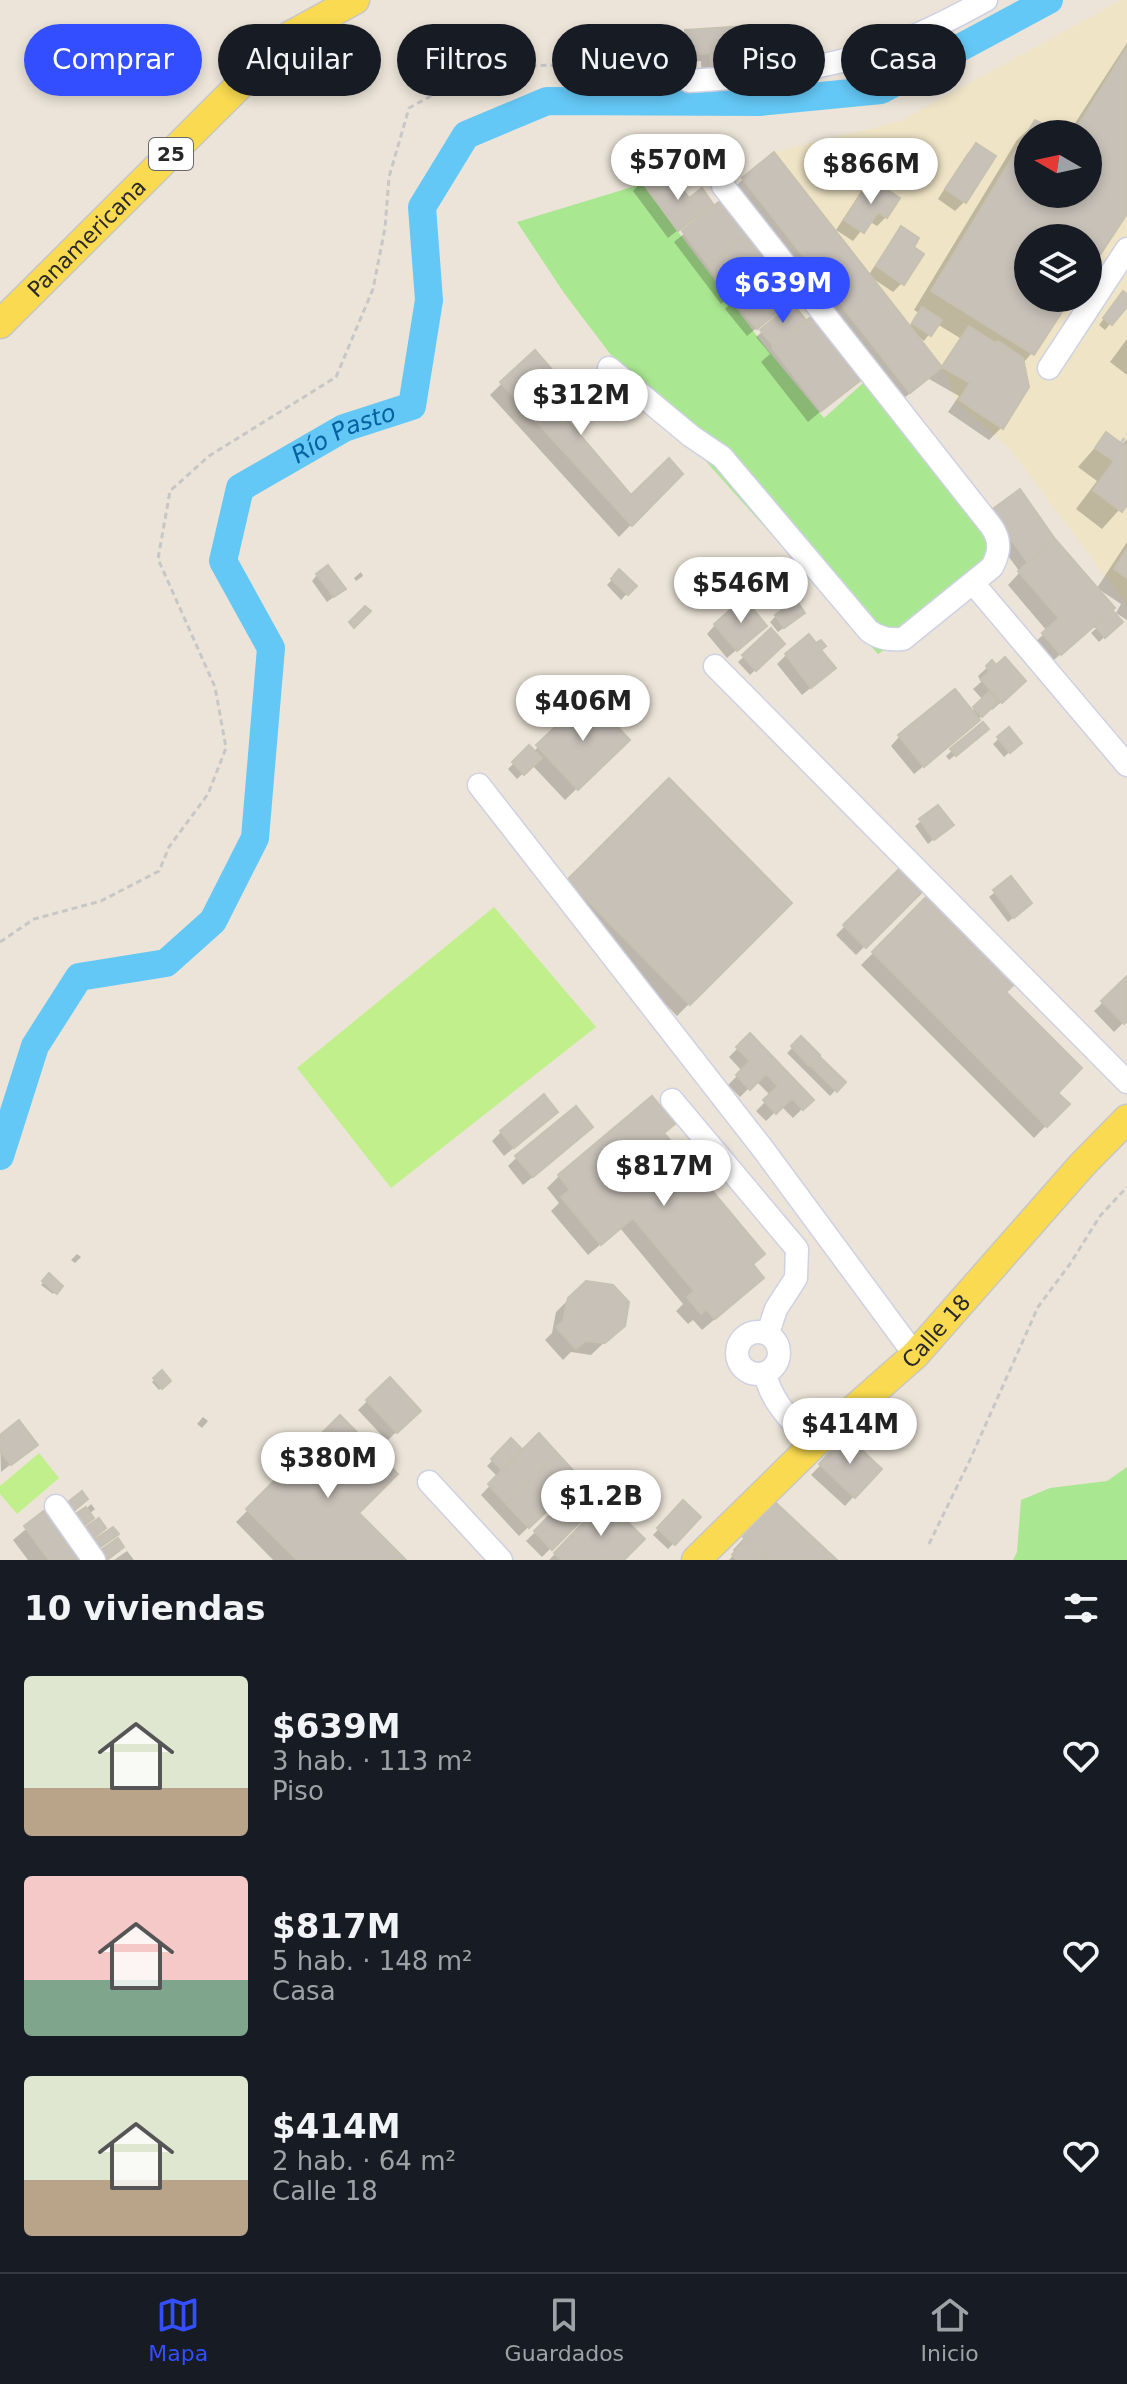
<!DOCTYPE html>
<html lang="es">
<head>
<meta charset="utf-8">
<style>
  body { margin:0; font-family:"DejaVu Sans",sans-serif; background:#20242c; color:#f1f3f6; height:100vh; display:flex; flex-direction:column; font-size:30px; white-space:nowrap }
  * { box-sizing:border-box; margin:0 }
  p { font-size:26px; color:#9ea1a6 }
  .icon { flex:none; width:44px; height:44px; fill:none; stroke:currentColor; stroke-width:2; stroke-linecap:round; stroke-linejoin:round }
  .map { position:relative; height:1560px; overflow:hidden }
  .sheet { display:flex; flex-direction:column; background:#171b24; flex:1 }
  .sheet>* { flex:none }
  .guide { position:absolute; left:24px; top:24px; width:1080px; height:72px; display:flex; gap:16px }
  .needle { width:52px; rotate:279deg }
  .tools { position:absolute; left:1014px; top:120px; display:grid; gap:16px }
  .tools a { display:grid; place-items:center; width:88px; height:88px; border-radius:50%; background:#171b24; box-shadow:0 4px 12px #0003; font-size:40px }
  .price { position:absolute; translate:-50% -68px; padding:0 18px; border-radius:28px; background:#fff; color:#222; font-size:26px; line-height:52px; filter:drop-shadow(0 2px 4px #0008) }
  .price::after { content:''; position:absolute; left:50%; top:48px; width:24px; height:18px; margin-left:-12px; background:inherit; clip-path:polygon(0 0,100% 0,50% 100%) }
  .price.selected { background:#324eff; color:#fff }
  ul { padding:0; list-style:none }
  li { display:flex; align-items:center; gap:24px; height:200px; padding:0 24px }
  li span { display:grid; place-items:center; flex:none; width:224px; height:160px; border-radius:8px; color:#555 }
  li>.icon { margin-inline-start:auto }
  span .icon { width:96px; height:96px; fill:#fffc; stroke-width:1 }
  li b { font-size:34px }
  h2 { display:flex; justify-content:space-between; align-items:center; height:96px; padding:0 24px; font-size:34px }
  .pill { padding:0 28px; border-radius:36px; background:#171b24; box-shadow:0 4px 12px #0003; font-size:28px; line-height:72px }
  .pill.selected { background:#324eff; color:#fff }
  .tabs { display:flex; justify-content:space-around; align-items:center; height:112px; border-top:2px solid #363941; background:#171b24; font-size:22px; color:#9ea1a6 }
  .tabs a { display:grid; justify-items:center; gap:4px }
  .tabs .selected { color:#324eff }
  .map>svg:first-child { display:block }
  .education { fill:#efe4c6; fill-rule:evenodd }
  .green { fill:#aae791 }
  .pitch { fill:#c0ef8b }
  .shadow { fill:#0003; fill-rule:evenodd }
  .lines { fill:none; stroke-linecap:round; stroke-linejoin:round }
  .river { stroke:#64c8f6; stroke-width:28 }
  .building { fill:#c7c1b8; stroke:#c7c1b2; stroke-width:2 }
  .minor-casing { stroke:#ced1e3; stroke-width:25 }
  .major-casing { stroke:#c7c7c7; stroke-width:31 }
  .path { stroke:#c7c7c7; stroke-width:3; stroke-dasharray:6 4; stroke-linecap:butt }
  .minor { stroke:#fff; stroke-width:22 }
  .major { stroke:#f9da50; stroke-width:28 }
  .labels { text-anchor:middle; dominant-baseline:central; stroke-width:7; stroke-linejoin:round; paint-order:stroke }
  .shield { fill:#fff; stroke:#686868; stroke-width:2 }
  .shield-label { font-size:20px; font-weight:bold; fill:#282828 }
  .street-label { font-size:22px; fill:#282828; stroke:#fff }
  .water-label { font-size:24px; font-style:italic; fill:#0562a0; stroke:#fff }
</style>
</head>
<body>
<div class="map">
<svg width="1127" height="1560" viewBox="0 0 1127 1560">
  <rect width="100%" height="100%" fill="#ece4d8"/>
  <path class="education" d="M1121 0H1127V605L1009 448 957 403 942 367 774 152 898 122ZM1028 134H1088V194H1028ZM1028 238H1088V298H1028Z"/>
  <path class="green" d="M642 184 766 348 824 418 871 376 995 549 978 586 878 654 611 355 564 293 517 222Z
    M1127 1467V1560H1013L1017 1552 1021 1500 1050 1488 1107 1481Z"/>
  <path class="pitch" d="M494 907 596 1027 391 1188 297 1068Z
    M39 1453 59 1478 17 1514 0 1494V1486Z"/>
  <path class="shadow" d="M686 32 747 62 738 71 702 74 701 61 679 63 677 41Z
    M1127 43V210L1088 269V238H1028V298H1069L1032 353 1022 364 1001 428 989 440 948 412 959 396 929 379 896 404 731 191 743 179 868 276 893 238 902 229V283L893 292 869 276 908 328 919 313 914 310 1017 140 1036 122 1058 134H1028V194H1088V134H1068ZM937 324 960 338 940 368 914 334 924 341Z
    M976 145 993 157 964 202 955 211 938 199 967 154Z
    M641 182 677 185 689 201 711 204 668 238 633 191Z
    M871 182 886 217 877 226 869 221 853 241 836 230 862 190Z
    M724 201 762 268 721 304 674 242Z
    M1127 297V303L1105 330 1099 325 1118 300Z
    M734 300H791L747 336 725 309Z
    M794 330 863 376 808 422 761 362 770 354 756 337 762 332Z
    M1127 339V375L1110 362Z
    M502 383 561 416 631 498 681 474 619 537 490 395Z
    M1106 435 1121 446 1127 439V501L1102 529 1076 509 1097 481 1078 467Z
    M991 512 1100 620 1048 665 1031 646 1047 631 1008 585 1020 572 982 521Z
    M1127 542V620L1116 613 1121 604 1097 588Z
    M361 572 363 576 356 581 354 578Z
    M619 572 634 586 621 600 607 585Z
    M317 575 338 594 327 602 312 581Z
    M1113 613 1120 622 1099 642 1091 633Z
    M776 616 797 618 778 632 770 622Z
    M715 625 755 634 727 658 707 634Z
    M771 631 783 644 750 675 738 662Z
    M819 650 824 677 802 695 777 664 786 655Z
    M992 663 1015 690 992 710 990 707 969 729 914 774 891 746 899 737 971 712 983 700 973 689 981 682 978 676Z
    M588 699 627 740 565 800 532 765 517 779 508 769 529 748 533 752Z
    M983 724 981 734 949 760 946 756Z
    M1008 730 1019 743 1004 757 993 744Z
    M669 781 789 903 677 1016 556 893Z
    M938 807 945 830 928 844 915 826Z
    M906 865 926 885 856 955 836 935Z
    M1011 879 1024 909 1008 922 989 897Z
    M932 894 1004 992 1056 1093 1067 1104 1034 1138 861 965Z
    M1127 979V1019L1114 1032 1094 1011Z
    M750 1036 811 1100 793 1118 781 1106 766 1121 756 1111 771 1096 756 1081 740 1097 728 1085 742 1071 729 1057Z
    M801 1039 843 1082 830 1096 787 1053Z
    M547 1120 504 1156 492 1141 501 1132Z
    M662 1134 749 1290 702 1330 693 1320 688 1324 676 1311 683 1304 620 1228 588 1255 551 1211 559 1203 547 1188 559 1176Z
    M582 1136 523 1185 508 1166 517 1157Z
    M77 1254 81 1257 75 1263 71 1260Z
    M49 1276 61 1286 53 1294 41 1285Z
    M569 1299 614 1333 591 1355 571 1352 563 1360 545 1340 552 1333 556 1312Z
    M162 1373 169 1381 159 1390 152 1382Z
    M389 1380 418 1411 387 1441 358 1410Z
    M203 1417 208 1421 202 1428 197 1424Z
    M340 1418 357 1513 403 1560H273L236 1522Z
    M0 1438 35 1445 1 1472Z
    M846 1438 879 1469 845 1506 811 1475Z
    M511 1441 520 1450 579 1479 519 1536 481 1495 498 1477 487 1466Z
    M584 1484 599 1500 542 1557 526 1541Z
    M605 1503 621 1560H549Z
    M683 1503 699 1517 668 1549 653 1535Z
    M91 1504 95 1509 89 1514 85 1510Z
    M45 1513 79 1560H28L13 1540Z
    M763 1517 834 1560H729L735 1553 733 1550Z
    M127 1551 134 1560H114Z"/>
  <g class="lines">
    <path class="river" id="s1" d="M0 1156 35 1046 79 977 166 963 213 921 255 838 271 648 223 561 240 488 344 428 412 406 429 300 422 207 466 135 547 101 760 102 881 90 1049 0"/>
  </g>
  <path class="building" d="M747 26 749 63 711 66 710 53 687 55 685 30Z
    M1127 47V214L1088 273V238H1028V298H1071L1034 355 931 291 1035 120 1063 134H1028V194H1088V134H1073Z
    M976 143 996 156 966 203 945 189Z
    M774 152 942 367 910 393 742 178Z
    M871 179 900 198 887 218 878 212 864 233 844 220Z
    M641 180 678 183 689 198 702 188 713 204 678 231Z
    M724 198 750 232 708 265 682 231Z
    M901 226 919 238 914 247 924 254 904 285 876 266Z
    M750 232 774 259 730 297 708 265Z
    M778 261 803 291 757 329 732 299Z
    M1123 291 1127 294V307L1112 325 1103 318Z
    M792 303 806 320 774 347 760 330Z
    M922 307 942 320 931 336 912 323Z
    M816 313 866 376 821 411 772 348Z
    M969 326 995 343 998 341 1023 358 1029 387 1003 429 959 400 970 383 942 367Z
    M535 350 579 401 563 415 631 495 669 458 683 474 632 526 500 382Z
    M1106 432 1125 446 1127 443V505L1122 512 1093 490 1114 461 1095 448Z
    M1020 489 1055 539 1028 563 990 511Z
    M1055 539 1115 608 1061 655 1042 633 1059 618 1018 571Z
    M1127 549V578L1114 569Z
    M328 565 346 589 334 597 316 574Z
    M619 569 637 586 628 595 611 579Z
    M744 598 767 626 737 651 714 624Z
    M796 600 805 613 784 628 775 615Z
    M365 606 371 611 354 628 349 622Z
    M1113 611 1123 622 1105 638 1095 626Z
    M771 628 785 644 756 671 742 655Z
    M809 634 816 643 821 640 826 646 821 650 836 668 811 688 785 654Z
    M1005 657 1026 681 1002 703 981 679 989 672 986 666 992 660 996 665Z
    M955 689 980 720 924 767 898 735Z
    M989 692 998 702 982 717 973 707Z
    M588 696 630 740 578 790 536 745Z
    M983 722 989 729 956 756 950 749Z
    M1009 727 1022 743 1010 753 997 737Z
    M529 745 542 758 524 775 512 762Z
    M669 778 792 903 690 1005 567 880Z
    M938 805 954 825 934 840 919 819Z
    M906 862 929 885 866 948 843 925Z
    M1011 876 1032 903 1014 918 993 890Z
    M932 891 1020 979 1006 992 1082 1068 1058 1093 1070 1104 1047 1127 872 952Z
    M1127 976V1021L1124 1024 1101 1001Z
    M750 1033 814 1100 803 1110 792 1098 776 1114 763 1100 778 1086 766 1074 750 1090 736 1075 750 1061 736 1047Z
    M801 1036 820 1055 809 1066 791 1046Z
    M820 1057 846 1082 837 1092 811 1066Z
    M544 1094 558 1112 514 1148 500 1131Z
    M652 1096 675 1124 664 1133 765 1254 753 1264 764 1278 715 1319 706 1309 701 1314 687 1297 694 1291 633 1218 601 1245 561 1197 570 1190 558 1175Z
    M576 1106 593 1127 533 1177 515 1156Z
    M49 1273 63 1286 57 1294 42 1281Z
    M586 1281 613 1285 629 1302 625 1326 605 1343 585 1341 576 1349 556 1327 563 1321 568 1298Z
    M162 1370 171 1381 162 1389 153 1378Z
    M390 1377 421 1411 397 1433 366 1400Z
    M340 1415 398 1474 359 1513 406 1560H297L246 1509Z
    M19 1420 38 1445 11 1465 0 1451V1435Z
    M539 1433 558 1454 506 1504 488 1484Z
    M846 1435 882 1469 855 1498 819 1464Z
    M511 1438 523 1450 503 1471 491 1459Z
    M558 1454 581 1479 529 1528 506 1504Z
    M584 1481 602 1500 552 1550 534 1531Z
    M82 1491 88 1499 69 1515 62 1507Z
    M605 1500 645 1539 624 1560H561L554 1553Z
    M683 1500 701 1517 675 1545 657 1528Z
    M775 1502 837 1560H769L745 1539 743 1537Z
    M86 1507 94 1518 78 1530 70 1518Z
    M45 1510 82 1560H49L24 1526Z
    M99 1518 106 1528 88 1542 80 1531Z
    M113 1527 119 1534 93 1552 88 1544Z
    M118 1538 124 1547 107 1560H103L97 1553Z
    M745 1539 769 1560H737L732 1555Z"/>
  <g class="lines">
    <defs>
      <path id="minor" d="M689 81C760 77 836 69 902 41 930 30 959 15 986 0
        M609 368 691 436 722 457 869 631C880 639 890 640 903 639L992 567C1000 552 1001 540 991 526L723 186
        M1049 368 1127 249
        M973 583 1127 765
        M715 666 1127 1082
        M479 785 763 1149 915 1355
        M672 1100 797 1249 796 1278 776 1309 768 1333
        M737 1353a21 21 0 1 1 42 0a21 21 0 1 1-42 0Z
        M765 1373C771 1403 794 1423 813 1445
        M429 1482 501 1560
        M56 1506 94 1560"/>
      <g id="major">
        <path id="s2" d="M0 324 289 36 355 0"/>
        <path id="s3" d="M696 1560 813 1445 915 1355 1082 1165 1127 1119"/>
      </g>
    </defs>
    <use href="#minor" class="minor-casing"/>
    <use href="#major" class="major-casing"/>
    <path class="path" d="M1121 443 1127 434
      M0 942 34 919 101 901 159 871 169 847 208 794 226 748 215 687 158 559 170 491 209 456 336 377 373 289 385 228 389 177 409 108 442 90 531 66 604 63 674 78
      M929 1544 969 1462 1038 1307 1070 1264 1100 1216 1127 1187"/>
    <use href="#minor" class="minor"/>
    <use href="#major" class="major"/>
  </g>
  <g class="labels">
    <rect class="shield" x="149" y="138" width="44" height="32" rx="6"/>
    <g class="shield-label">
      <text x="171" y="154">25</text>
    </g>
    <g class="street-label">
      <text stroke="none"><textPath href="#s2" startOffset="122">Panamericana</textPath></text>
      <text stroke="none"><textPath href="#s3" startOffset="332">Calle 18</textPath></text>
    </g>
    <g class="water-label">
      <text stroke="none"><textPath href="#s1" startOffset="924">Río Pasto</textPath></text>
    </g>
  </g>
</svg>
<div class="tools">
<a><svg class="needle" viewBox="-14 -14 28 28"><path d="M0-13l5 13h-10z" fill="#e53935"/><path d="M0 13l5-13h-10z" fill="#9ea1a6"/></svg></a>
<a><svg class="icon" aria-label="layers" viewBox="0 0 24 24"><path d="M12 4l9 5-9 5-9-5zM3 14l9 5 9-5"/></svg></a>
</div>
<b class="price" style="left:678px;top:202px">$570M</b>
<b class="price" style="left:871px;top:206px">$866M</b>
<b class="price selected" style="left:783px;top:325px">$639M</b>
<b class="price" style="left:581px;top:437px">$312M</b>
<b class="price" style="left:741px;top:625px">$546M</b>
<b class="price" style="left:583px;top:743px">$406M</b>
<b class="price" style="left:664px;top:1208px">$817M</b>
<b class="price" style="left:850px;top:1466px">$414M</b>
<b class="price" style="left:328px;top:1500px">$380M</b>
<b class="price" style="left:601px;top:1538px">$1.2B</b>
<div class="guide">
<a class="pill selected">Comprar</a>
<a class="pill">Alquilar</a>
<a class="pill">Filtros</a>
<a class="pill">Nuevo</a>
<a class="pill">Piso</a>
<a class="pill">Casa</a>
</div>
</div>
<section class="sheet">
<h2>10 viviendas<svg class="icon" aria-label="filters" viewBox="0 0 24 24"><path d="M4 7h16M4 17h16"/><circle cx="9" cy="7" r="2"/><circle cx="15" cy="17" r="2"/></svg></h2>
<ul>
<li><span style="background:linear-gradient(#dfe7d0 70%,#b9a48a 0)"><svg class="icon" aria-label="home" viewBox="0 0 24 24"><path d="M3 11l9-7 9 7M6 9v11h12V9"/></svg></span><div><b>$639M</b><p>3 hab. · 113 m²</p><p>Piso</p></div><svg class="icon" aria-label="heart" viewBox="0 0 24 24"><path d="M12 20l-8-8c-3-5 5-10 8-4 3-6 11-1 8 4z"/></svg></li>
<li><span style="background:linear-gradient(#f6c9c9 65%,#7fa58c 0)"><svg class="icon" aria-label="home" viewBox="0 0 24 24"><path d="M3 11l9-7 9 7M6 9v11h12V9"/></svg></span><div><b>$817M</b><p>5 hab. · 148 m²</p><p>Casa</p></div><svg class="icon" aria-label="heart" viewBox="0 0 24 24"><path d="M12 20l-8-8c-3-5 5-10 8-4 3-6 11-1 8 4z"/></svg></li>
<li><span style="background:linear-gradient(#dfe7d0 65%,#b9a48a 0)"><svg class="icon" aria-label="home" viewBox="0 0 24 24"><path d="M3 11l9-7 9 7M6 9v11h12V9"/></svg></span><div><b>$414M</b><p>2 hab. · 64 m²</p><p>Calle 18</p></div><svg class="icon" aria-label="heart" viewBox="0 0 24 24"><path d="M12 20l-8-8c-3-5 5-10 8-4 3-6 11-1 8 4z"/></svg></li>
</ul>
</section>
<nav class="tabs">
<a class="selected"><svg class="icon" aria-label="map" viewBox="0 0 24 24"><path d="M3 6l6-2 6 2 6-2v14l-6 2-6-2-6 2zM9 4v14M15 6v14"/></svg>Mapa</a>
<a><svg class="icon" aria-label="saved" viewBox="0 0 24 24"><path d="M7 4h10v16l-5-4-5 4z"/></svg>Guardados</a>
<a><svg class="icon" aria-label="home" viewBox="0 0 24 24"><path d="M3 11l9-7 9 7M6 9v11h12V9"/></svg>Inicio</a>
</nav>
</body>
</html>
